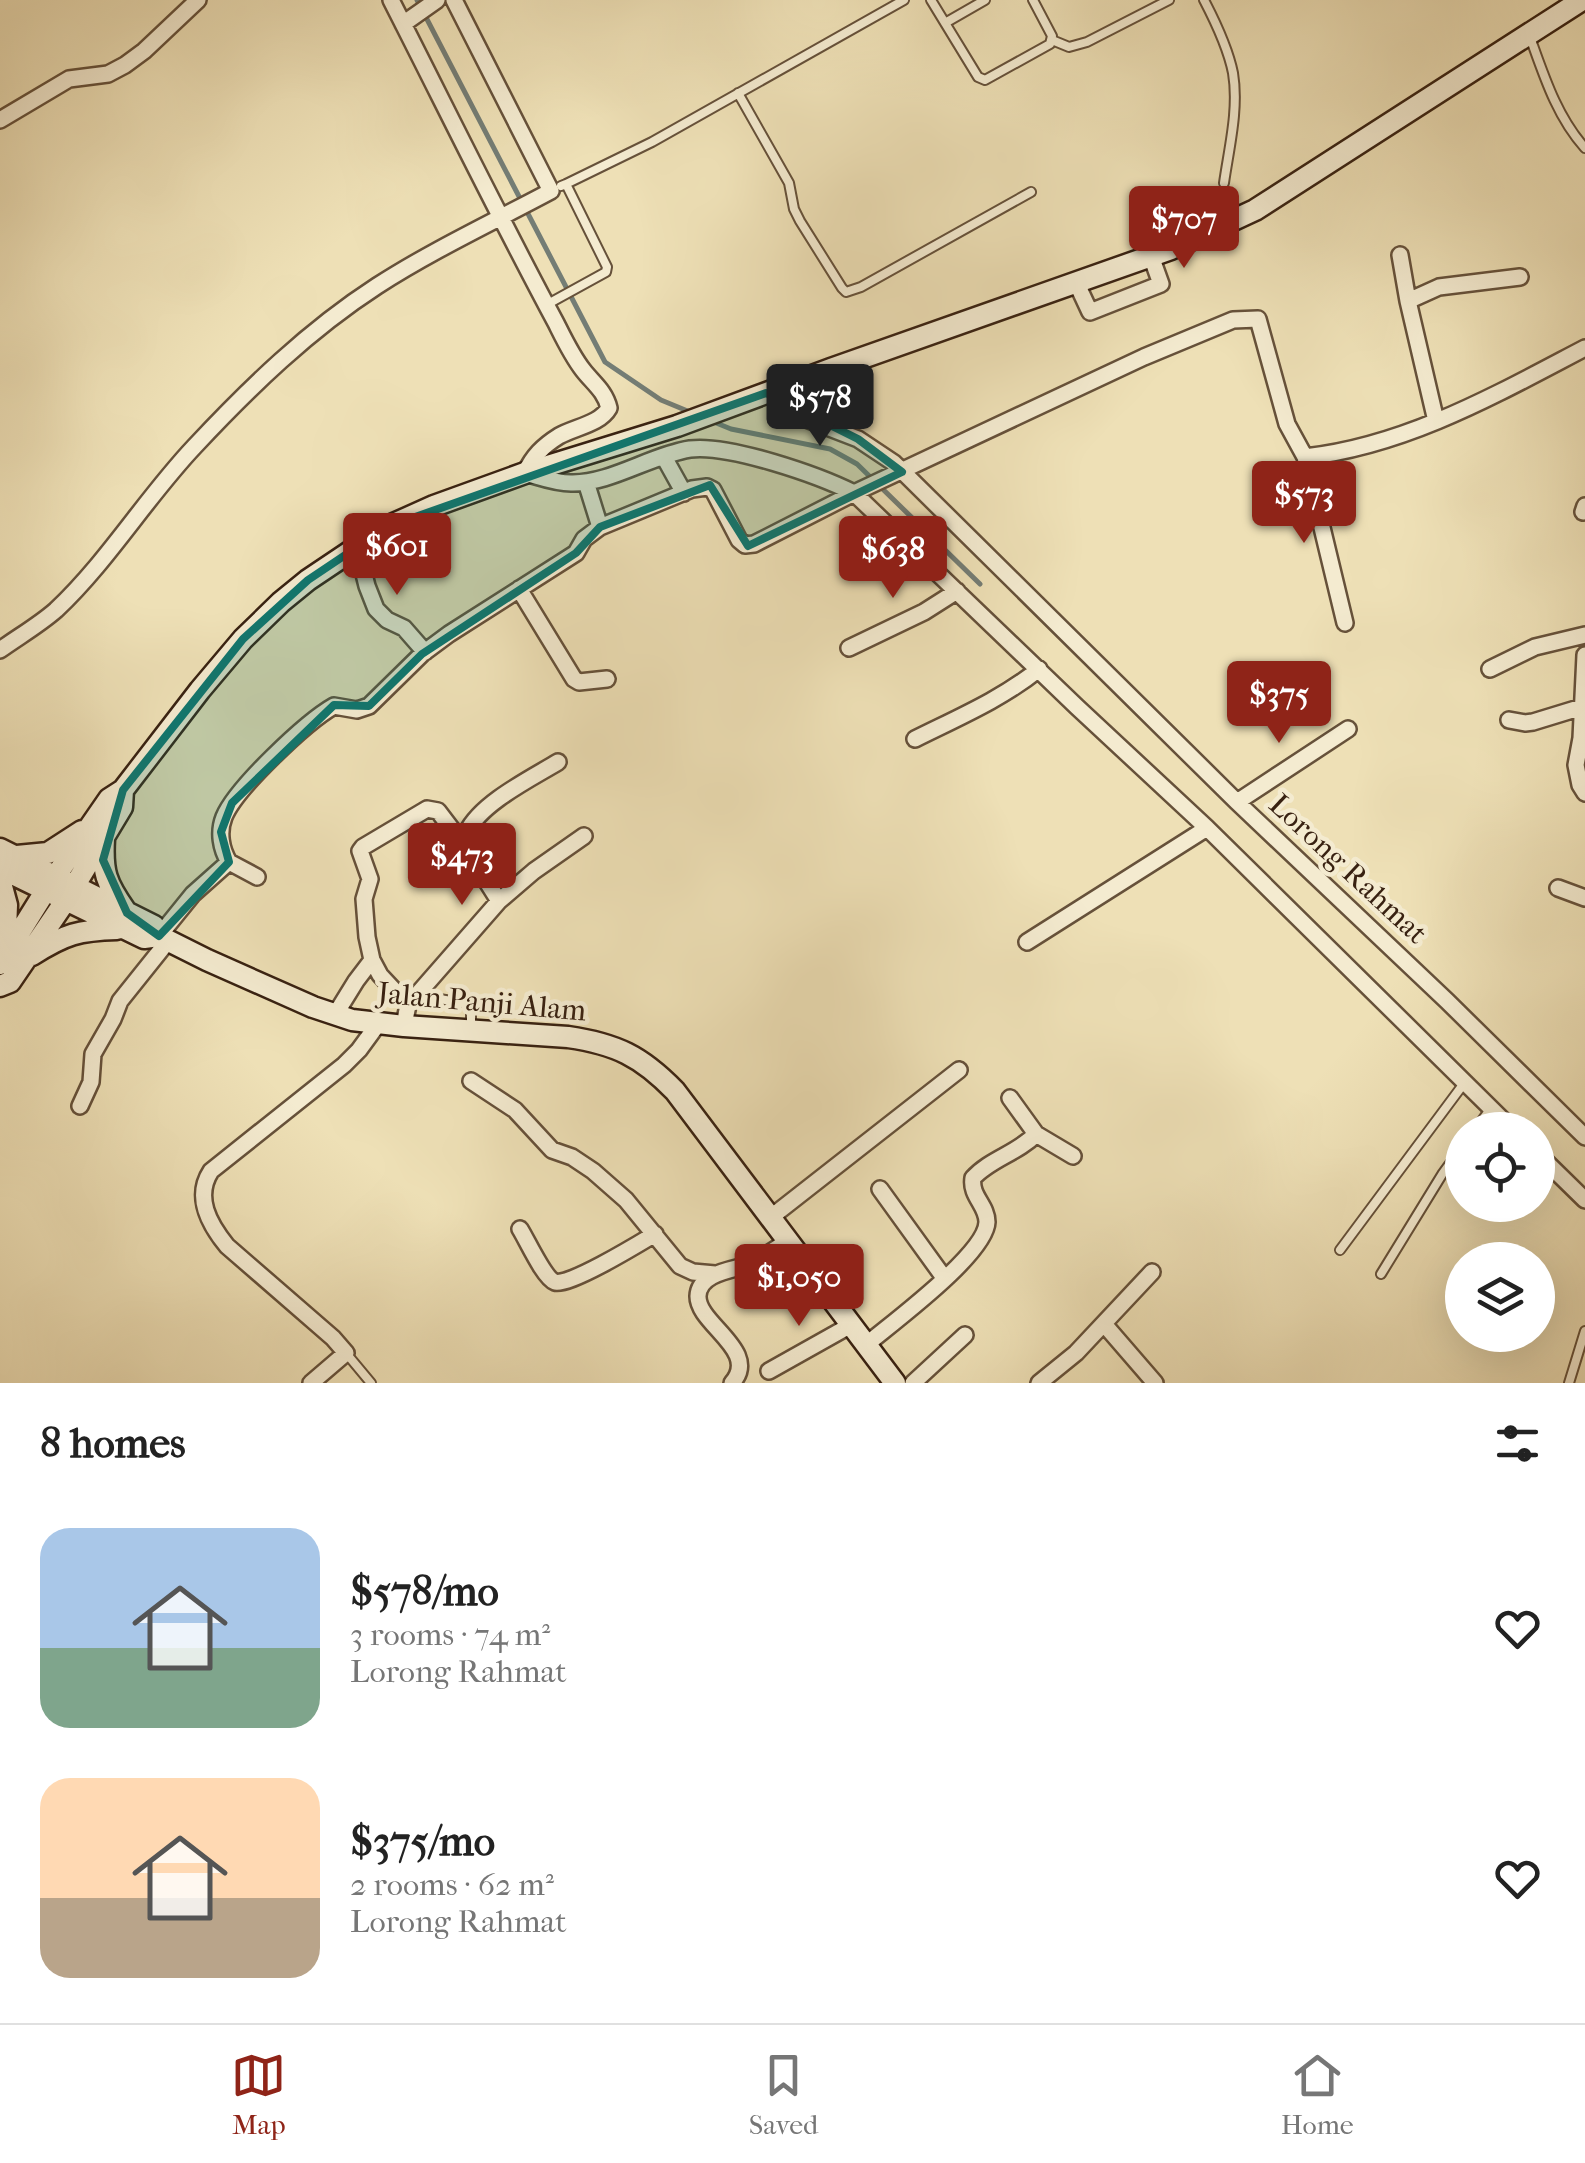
<!DOCTYPE html>
<html lang="en">
<head>
<meta charset="utf-8">
<style>
  body { margin:0; font-family:"IM FELL French Canon",serif; background:#f2f2f2; color:#222; height:100vh; display:flex; flex-direction:column; font-size:38px; white-space:nowrap }
  * { box-sizing:border-box; margin:0 }
  p { font-size:32px; color:#767676 }
  .icon { flex:none; width:55px; height:55px; fill:none; stroke:currentColor; stroke-width:2; stroke-linecap:round; stroke-linejoin:round }
  .map { position:relative; height:1383px; overflow:hidden }
  .side { display:flex; flex-direction:column; background:#fff; flex:1 }
  .side>* { flex:none }
  .controls { position:absolute; left:1445px; top:1112px; display:grid; gap:20px }
  .controls a { display:grid; place-items:center; width:110px; height:110px; border-radius:50%; background:#fff; box-shadow:0 10px 40px #0002; font-size:50px }
  .price { position:absolute; translate:-50% -85px; padding:0 22px; border-radius:10px; background:#8f2418; color:#fff; font-size:32px; line-height:65px; filter:drop-shadow(0 2px 5px #0008) }
  .price::after { content:''; position:absolute; left:50%; top:60px; width:30px; height:22px; margin-left:-15px; background:inherit; clip-path:polygon(0 0,100% 0,50% 100%) }
  .price.current { background:#222; color:#fff }
  ul { padding:0; list-style:none }
  li { display:flex; align-items:center; gap:30px; height:250px; padding:0 40px }
  li span { display:grid; place-items:center; flex:none; width:280px; height:200px; border-radius:30px; color:#555 }
  li>.icon { margin-inline-start:auto }
  span .icon { width:120px; height:120px; fill:#fffc; stroke-width:1 }
  li b { font-size:42px }
  h2 { display:flex; justify-content:space-between; align-items:center; height:120px; padding:0 40px; font-size:42px }
  .menu { display:flex; justify-content:space-around; align-items:center; height:140px; border-top:2px solid #e0e0e0; background:#fff; font-size:28px; color:#767676 }
  .menu a { display:grid; justify-items:center; gap:5px }
  .menu .current { color:#8f2418 }
  .map>svg:first-child { display:block }
  .lines { fill:none; stroke-linecap:round; stroke-linejoin:round }
  .stream { stroke:#747d75; stroke-width:5 }
  .lane-casing { stroke:#66513a; stroke-width:12 }
  .street-casing { stroke:#66513a; stroke-width:20 }
  .secondary-casing { stroke:#382111; stroke-width:25 }
  .lane { stroke:#f4ebd0; stroke-width:8 }
  .street { stroke:#f4ebd0; stroke-width:15 }
  .secondary { stroke:#f4ebd0; stroke-width:20 }
  .marked { fill:#0f766e; fill-opacity:0.2; stroke:#0f766e; stroke-width:8; stroke-linejoin:round }
  .labels { text-anchor:middle; dominant-baseline:central; stroke-width:9; stroke-linejoin:round; paint-order:stroke }
  .street-label { font-size:30px; fill:#382111; stroke:#f4ebd0 }
</style>
</head>
<body>
<div class="map">
<svg width="1585" height="1383" viewBox="0 0 1585 1383">
  <rect width="100%" height="100%" fill="#eee0b6"/>
  <filter id="stains"><feTurbulence type="fractalNoise" baseFrequency=".002" numOctaves="4"/><feColorMatrix values="0 0 0 0 .2 0 0 0 0 .09 0 0 0 0 .02 0 0 0 .5 -.17"/></filter>
  <radialGradient id="worn" r=".72"><stop offset=".6" stop-color="#630" stop-opacity="0"/><stop offset="1" stop-color="#630" stop-opacity=".3"/></radialGradient>
  <g class="lines">
    <path class="stream" d="M417 0 605 362 661 400 690 412
      M709 420 731 429 830 449 857 464 980 584"/>
    <defs>
      <path id="lane" d="M931 0 978 77 985 80 1050 44 1052 36 1033 0
        M1204 0C1216 23 1228 48 1233 73 1239 109 1229 148 1224 183
        M945 23 985 0
        M1530 37C1544 76 1557 117 1585 148
        M1052 40 1069 47 1087 42 1169 0
        M738 93 789 183 794 209 800 221 842 288 846 292 861 287 1031 192
        M566 184 652 142 904 0
        M546 305 606 272 607 267 566 184 561 186
        M417 995 468 1004 471 1006V1026
        M1475 1130 1491 1108
        M1340 1250 1465 1082
        M1381 1274 1443 1173 1462 1147
        M346 1353 371 1383
        M1569 1383 1585 1331"/>
      <path id="street" d="M391 0C446 108 499 217 556 323 564 339 572 356 583 370 593 383 605 391 609 408 600 424 575 427 559 436 543 446 533 456 525 473 540 477 555 483 571 483 610 484 651 455 690 449 729 444 818 475 854 493L1077 707 1207 828 1513 1130
        M403 24 437 0
        M0 120 69 79 108 74 125 65 144 51 198 0
        M1400 255 1408 301
        M1076 282 1090 312 1161 284 1151 256
        M766 393 806 419 858 439 894 463 1237 802 1447 1001 1585 1137
        M1436 421 1408 301 1439 287 1520 277
        M664 457 684 493
        M1305 457 1345 623
        M586 482 600 527
        M1583 512 1585 506
        M357 546 367 586 376 609 387 620 404 628 425 652
        M519 589 574 679 579 682 607 679
        M849 648 924 612 957 591
        M0 650C18 637 39 625 56 610 108 561 145 499 194 447 249 388 309 330 377 286 433 250 493 222 551 191L454 0
        M1585 655 1581 738 1576 765 1580 785 1585 793
        M1490 669 1535 647 1585 635
        M1509 720 1525 723 1533 722 1582 707
        M915 739C957 718 1002 699 1039 669
        M1237 802 1348 729
        M257 877 229 862C221 849 218 832 224 817 236 788 306 722 334 706L357 710 369 706 422 654 449 634 576 553 584 539 600 527 692 489 707 487 713 490 739 540 745 545 754 544 854 493 1144 357 1233 320 1258 319 1287 424 1305 457C1406 446 1497 394 1585 348
        M1558 888 1585 898
        M499 901 470 855 467 832C481 803 530 779 558 762
        M159 936 193 894 229 862
        M1027 942 1207 828
        M408 1005 380 975 372 960 367 937 364 899 370 879 360 851 363 847 427 809 438 811 454 832 467 834
        M335 1015 356 981 372 960
        M406 1015 408 1005 499 901 534 871 584 836
        M471 1081 515 1110 552 1150 572 1157 593 1171 626 1200 680 1266 693 1272 715 1274
        M80 1106 91 1082 93 1054 113 1019 120 1001 168 941
        M1036 1134 1073 1156
        M1538 1154 1585 1200
        M880 1189 945 1279
        M770 1218 959 1070
        M520 1229C527 1240 544 1278 555 1282 568 1287 640 1243 655 1234
        M1104 1324 1155 1383
        M866 1345C892 1323 986 1254 987 1222 987 1205 970 1196 973 1178 990 1159 1018 1153 1036 1134L1010 1098
        M769 1371 851 1325
        M311 1383 346 1353 333 1338 227 1246C209 1224 194 1197 211 1171L344 1065 359 1050 378 1024
        M732 1383C761 1351 697 1324 698 1296 699 1273 732 1270 748 1265 762 1259 775 1249 788 1241
        M913 1383 965 1335
        M1039 1383 1076 1353 1152 1272"/>
      <path id="secondary" d="M104 839C102 872 106 883 125 910
        M0 849 154 926 159 936 207 960 313 1007 352 1020 404 1026 568 1037C616 1044 641 1056 675 1091L895 1383
        M17 856 48 853 82 831
        M0 868 144 938 159 936
        M0 879 7 905 5 955
        M32 955C65 934 79 930 117 929
        M0 964 46 890 109 799 123 790 200 690 243 639 281 602 308 580 387 527 434 506 525 473 677 426 831 369 1171 249 1255 210 1582 0
        M0 986 10 982 66 900 122 807 123 790"/>
    </defs>
    <use href="#lane" class="lane-casing"/>
    <use href="#street" class="street-casing"/>
    <use href="#secondary" class="secondary-casing"/>
    <use href="#lane" class="lane"/>
    <use href="#street" class="street"/>
    <use href="#secondary" class="secondary"/>
  </g>
  <path class="marked" d="M766 393 858 439 902 472 748 546 710 485 600 527 576 553 422 654 369 706 334 705 232 803 221 832 229 862 159 936 127 913 103 860 123 790 243 639 308 580 387 527Z"/>
  <g class="labels">
    <g class="street-label">
      <text transform="translate(1348 869) rotate(43)">Lorong Rahmat</text>
      <text transform="translate(482 1002) rotate(5)">Jalan Panji Alam</text>
    </g>
  </g>
  <rect width="100%" height="100%" filter="url(#stains)"/>
  <rect width="100%" height="100%" fill="url(#worn)"/>
</svg>
<div class="controls">
<a><svg class="icon" aria-label="locate" viewBox="0 0 24 24"><circle cx="12" cy="12" r="6"/><path d="M12 2v4M12 18v4M2 12h4M18 12h4"/></svg></a>
<a><svg class="icon" aria-label="layers" viewBox="0 0 24 24"><path d="M12 4l9 5-9 5-9-5zM3 14l9 5 9-5"/></svg></a>
</div>
<b class="price" style="left:1184px;top:271px">$707</b>
<b class="price current" style="left:820px;top:449px">$578</b>
<b class="price" style="left:1304px;top:546px">$573</b>
<b class="price" style="left:397px;top:598px">$601</b>
<b class="price" style="left:893px;top:601px">$638</b>
<b class="price" style="left:1279px;top:746px">$375</b>
<b class="price" style="left:462px;top:908px">$473</b>
<b class="price" style="left:799px;top:1329px">$1,050</b>
</div>
<section class="side">
<h2>8 homes<svg class="icon" aria-label="filters" viewBox="0 0 24 24"><path d="M4 7h16M4 17h16"/><circle cx="9" cy="7" r="2"/><circle cx="15" cy="17" r="2"/></svg></h2>
<ul>
<li><span style="background:linear-gradient(#a9c7e8 60%,#7fa58c 0)"><svg class="icon" aria-label="home" viewBox="0 0 24 24"><path d="M3 11l9-7 9 7M6 9v11h12V9"/></svg></span><div><b>$578/mo</b><p>3 rooms · 74 m²</p><p>Lorong Rahmat</p></div><svg class="icon" aria-label="heart" viewBox="0 0 24 24"><path d="M12 20l-8-8c-3-5 5-10 8-4 3-6 11-1 8 4z"/></svg></li>
<li><span style="background:linear-gradient(#ffd9b3 60%,#b9a48a 0)"><svg class="icon" aria-label="home" viewBox="0 0 24 24"><path d="M3 11l9-7 9 7M6 9v11h12V9"/></svg></span><div><b>$375/mo</b><p>2 rooms · 62 m²</p><p>Lorong Rahmat</p></div><svg class="icon" aria-label="heart" viewBox="0 0 24 24"><path d="M12 20l-8-8c-3-5 5-10 8-4 3-6 11-1 8 4z"/></svg></li>
</ul>
</section>
<nav class="menu">
<a class="current"><svg class="icon" aria-label="map" viewBox="0 0 24 24"><path d="M3 6l6-2 6 2 6-2v14l-6 2-6-2-6 2zM9 4v14M15 6v14"/></svg>Map</a>
<a><svg class="icon" aria-label="saved" viewBox="0 0 24 24"><path d="M7 4h10v16l-5-4-5 4z"/></svg>Saved</a>
<a><svg class="icon" aria-label="home" viewBox="0 0 24 24"><path d="M3 11l9-7 9 7M6 9v11h12V9"/></svg>Home</a>
</nav>
</body>
</html>
